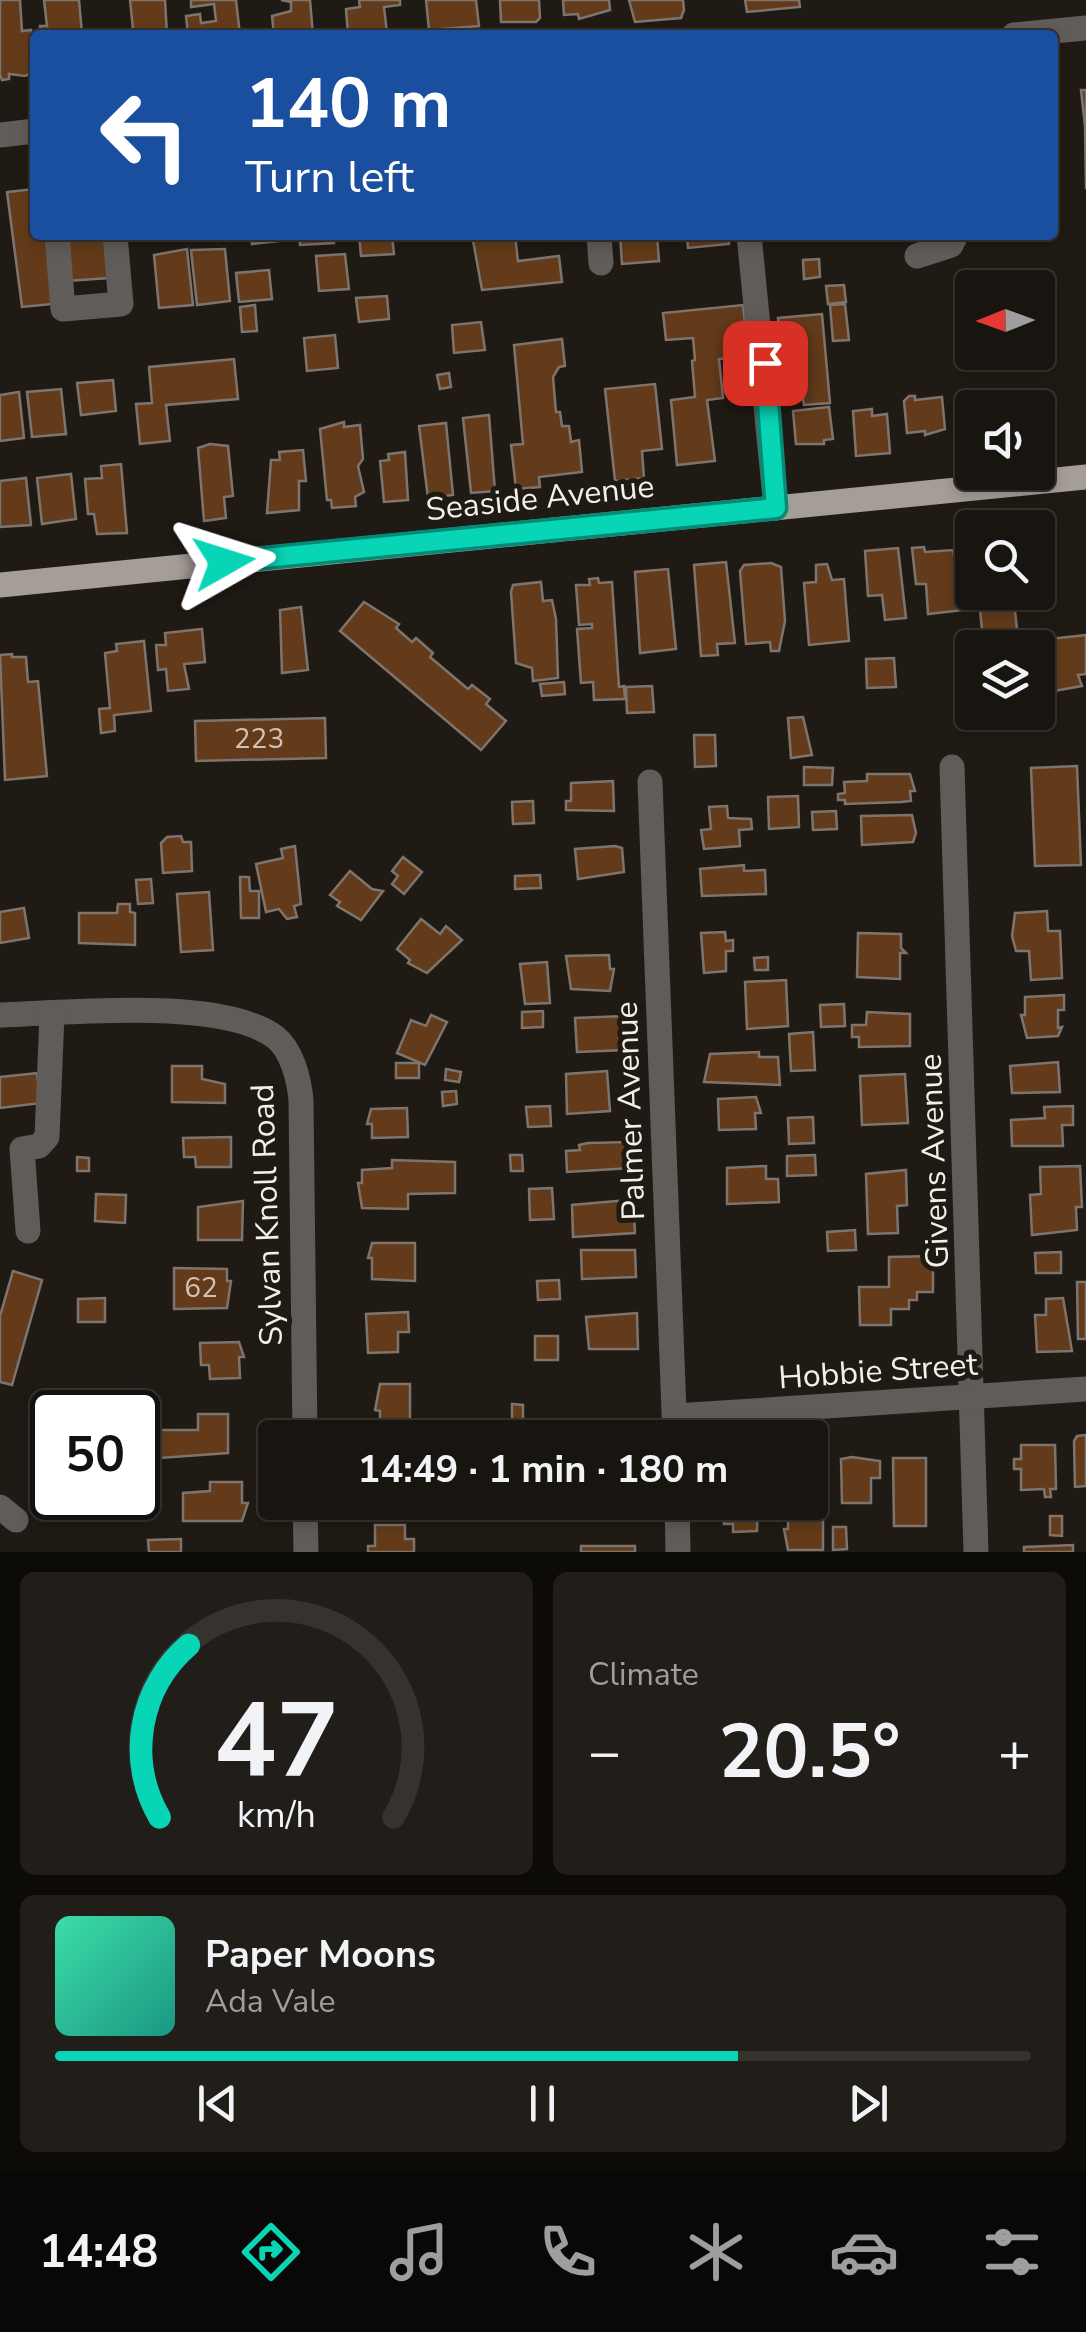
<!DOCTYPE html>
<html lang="en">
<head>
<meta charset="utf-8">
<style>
  body { margin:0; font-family:"Nunito Sans",sans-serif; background:#211d18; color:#f1f3f6; height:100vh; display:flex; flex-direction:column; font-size:38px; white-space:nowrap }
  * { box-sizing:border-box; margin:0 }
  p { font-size:32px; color:#9f9e9e }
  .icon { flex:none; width:55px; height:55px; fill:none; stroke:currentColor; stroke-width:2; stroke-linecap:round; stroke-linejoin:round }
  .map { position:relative; height:1552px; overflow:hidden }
  .details { display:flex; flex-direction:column; gap:20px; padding:20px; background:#0d0b08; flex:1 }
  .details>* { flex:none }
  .guide { position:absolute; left:30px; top:30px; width:1028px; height:210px; border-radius:10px; box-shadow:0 5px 15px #0003,0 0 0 2px #36332f; background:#1a4fa0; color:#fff; overflow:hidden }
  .needle { width:65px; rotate:269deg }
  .fabs { position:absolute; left:955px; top:270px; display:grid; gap:20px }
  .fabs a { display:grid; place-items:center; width:100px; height:100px; border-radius:10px; background:#18140f; box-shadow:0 5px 15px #0003,0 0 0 2px #36332f; font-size:50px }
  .speed { position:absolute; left:30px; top:1390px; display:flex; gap:20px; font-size:50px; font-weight:700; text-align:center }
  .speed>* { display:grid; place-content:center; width:130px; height:130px; border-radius:50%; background:#18140f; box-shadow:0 5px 15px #0003,0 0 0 2px #36332f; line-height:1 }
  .speed .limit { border:5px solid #111; border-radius:15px; background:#fff; color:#111 }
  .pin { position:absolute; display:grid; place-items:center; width:85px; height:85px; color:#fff; margin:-42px; border-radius:20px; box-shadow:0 5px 15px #0006 }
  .me { position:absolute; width:110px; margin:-55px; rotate:84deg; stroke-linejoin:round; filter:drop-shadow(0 0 8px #0008) }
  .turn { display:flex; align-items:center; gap:35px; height:210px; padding:0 50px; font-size:45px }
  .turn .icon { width:130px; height:130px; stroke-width:2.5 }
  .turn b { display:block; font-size:70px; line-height:85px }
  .big { font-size:75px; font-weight:700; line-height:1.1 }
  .details .tile { flex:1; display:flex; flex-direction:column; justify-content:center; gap:15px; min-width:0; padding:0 35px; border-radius:15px; background:#211d18 }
  .details .dial { align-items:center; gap:0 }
  .dial svg { height:260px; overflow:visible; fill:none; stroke:#36332f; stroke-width:7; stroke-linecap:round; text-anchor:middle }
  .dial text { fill:#f1f3f6; stroke:none }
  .song { display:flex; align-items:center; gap:30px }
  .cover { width:120px; height:120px; border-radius:15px; background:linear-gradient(135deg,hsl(160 70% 55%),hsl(170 70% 35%)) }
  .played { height:10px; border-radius:5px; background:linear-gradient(90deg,#08d5b5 70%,#36332f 70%) }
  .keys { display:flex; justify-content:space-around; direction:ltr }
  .heat { display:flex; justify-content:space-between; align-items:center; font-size:55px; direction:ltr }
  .details .tiles { flex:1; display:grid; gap:20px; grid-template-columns:1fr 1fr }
  .tile:last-child { grid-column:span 2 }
  .trip { position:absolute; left:258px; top:1420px; width:570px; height:100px; border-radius:10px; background:#18140f; box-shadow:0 5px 15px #0003,0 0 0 2px #36332f; font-weight:700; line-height:100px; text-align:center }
  .tabs { display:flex; height:160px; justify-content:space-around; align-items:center; background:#0a0806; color:#9f9e9e }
  .tabs .icon { width:70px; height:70px }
  .tabs .on { color:#08d5b5 }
  .tabs b { font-size:45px; color:#f1f3f6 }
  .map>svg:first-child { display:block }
  .building { fill:#633b1a; stroke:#7e746e; stroke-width:2.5 }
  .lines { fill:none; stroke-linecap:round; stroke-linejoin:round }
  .minor { stroke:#5f5c59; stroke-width:25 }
  .major { stroke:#a59e97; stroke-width:25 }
  .route-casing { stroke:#058a76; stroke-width:25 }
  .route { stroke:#08d5b5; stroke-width:18 }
  .labels { text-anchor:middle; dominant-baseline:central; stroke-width:10; stroke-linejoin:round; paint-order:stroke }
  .number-label { font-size:28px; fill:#d0c2b7 }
  .street-label { font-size:32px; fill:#f4efeb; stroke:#201a14 }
</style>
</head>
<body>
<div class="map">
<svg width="1086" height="1552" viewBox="0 0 1086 1552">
  <rect width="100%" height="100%" fill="#201a14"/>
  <g class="building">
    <polygon points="0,0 20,0 22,31 31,30 34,72 25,76 9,74 9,79 2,80 0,75"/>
    <polygon points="44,0 79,0 82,34 94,35 41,35 40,26 47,26"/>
    <polygon points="130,0 165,0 167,35 127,35 127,30 133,29"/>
    <polygon points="191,0 236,0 240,35 188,35 186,16 200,14 201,23 216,21 214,4 191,7"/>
    <polygon points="281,0 310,0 313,35 274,35 272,16 291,11 291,2"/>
    <polygon points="359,0 400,0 400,5 384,7 387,33 348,35 346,9 360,7"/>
    <polygon points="426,0 476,0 479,26 429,30"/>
    <polygon points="500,0 539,0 540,18 536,22 501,22"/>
    <polygon points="563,0 609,0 610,10 579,19 578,14 564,15"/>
    <polygon points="629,0 683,0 684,10 681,18 635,22"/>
    <polygon points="745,0 799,0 800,7 747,12"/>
    <polygon points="1081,90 1086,90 1086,189 1085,126"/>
    <polygon points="35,189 35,235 46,235 53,304 22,307 7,192"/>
    <polygon points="63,235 105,235 109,278 67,281"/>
    <polygon points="251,235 280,235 280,241 252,244"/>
    <polygon points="299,235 333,235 334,243 300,245"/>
    <polygon points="359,235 392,235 394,254 361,256"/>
    <polygon points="472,235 515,235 518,261 559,256 562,282 482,290"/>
    <polygon points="620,235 657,235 659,261 622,264"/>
    <polygon points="687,235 728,235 729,244 688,248"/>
    <polygon points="187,249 193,305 159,308 154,255"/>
    <polygon points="225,249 230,301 197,305 191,250"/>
    <polygon points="345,254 349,289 319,291 316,256"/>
    <polygon points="819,259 820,277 804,279 803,260"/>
    <polygon points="269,270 272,299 239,302 236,273"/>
    <polygon points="844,285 846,302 828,304 826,286"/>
    <polygon points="387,296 389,319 359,322 356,298"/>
    <polygon points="845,304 849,340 833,341 830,305"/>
    <polygon points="255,305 257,331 242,332 240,307"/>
    <polygon points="743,305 746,333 734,333 737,357 719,359 723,398 707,400 715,461 677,465 671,400 695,397 692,361 695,360 693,338 666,340 663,313"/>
    <polygon points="822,314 830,403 804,405 802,392 785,394 778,318"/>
    <polygon points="481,322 485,350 454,353 452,325"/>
    <polygon points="335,335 338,368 307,371 304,338"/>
    <polygon points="562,339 565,366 559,367 553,377 556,412 560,412 562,426 569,426 571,442 579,440 582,472 539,477 540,487 516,489 511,445 523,444 514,345"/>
    <polygon points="234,359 238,399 166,405 170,441 140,444 136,404 152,403 149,367"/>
    <polygon points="449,373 451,387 440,389 437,375"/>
    <polygon points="113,380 116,411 81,415 77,383"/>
    <polygon points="655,384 662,449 642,451 644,478 615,481 605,389"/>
    <polygon points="61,389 66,434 32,437 27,392"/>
    <polygon points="19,392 24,438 0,441 0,395"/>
    <polygon points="986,395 988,408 972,408 972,444 967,445 958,397"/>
    <polygon points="909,396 915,396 915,400 942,397 945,429 925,435 925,431 907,433 904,401"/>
    <polygon points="829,407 833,439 824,440 824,444 796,444 793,411"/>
    <polygon points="872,409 872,416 887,414 890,453 856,456 853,411"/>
    <polygon points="489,415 495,491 471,493 463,418"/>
    <polygon points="344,422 344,427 360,425 363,459 358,466 364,492 355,497 356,506 332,508 331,500 327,500 320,429"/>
    <polygon points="446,423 453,495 428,498 419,426"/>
    <polygon points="210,444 228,446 233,496 224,497 226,518 204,521 198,448"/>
    <polygon points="303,450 306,481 299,481 299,510 267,513 271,460 280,460 279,452"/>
    <polygon points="405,452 408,500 384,502 380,461 389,460 388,454"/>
    <polygon points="121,464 127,533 97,534 94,514 88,514 85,479 102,478 101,466"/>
    <polygon points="71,474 76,519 42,524 37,478"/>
    <polygon points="26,478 31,525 0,527 0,481"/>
    <polygon points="924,547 925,552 953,550 964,610 928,614 926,584 916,584 912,548"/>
    <polygon points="898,548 906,618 885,620 882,595 868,596 865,551"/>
    <polygon points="726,562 735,643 717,644 718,655 701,656 694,565"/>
    <polygon points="771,563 781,567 785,621 779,651 771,651 770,642 746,644 740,571 744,565"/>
    <polygon points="827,564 832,580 844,579 849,641 809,645 804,583 816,582 816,565"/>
    <polygon points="668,569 676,649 640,653 635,572"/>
    <polygon points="598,578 599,583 612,582 619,687 624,686 625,699 594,700 593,682 581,683 577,629 592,628 592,624 579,625 576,585 590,585 589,579"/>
    <polygon points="541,582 543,601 552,600 556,619 558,678 533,681 532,668 516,663 511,592 513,585"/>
    <polygon points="978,592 1013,592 1019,648 984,648"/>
    <polygon points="364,602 399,624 396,628 412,642 416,638 433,653 430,657 468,689 472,685 490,699 486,704 506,721 481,750 340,631"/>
    <polygon points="301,607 308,670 282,673 280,610"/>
    <polygon points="202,629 205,662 184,664 189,689 168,691 166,669 158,670 156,645 166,645 165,633"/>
    <polygon points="1086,635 1086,674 1078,675 1082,686 1054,691 1049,639"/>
    <polygon points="144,641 151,711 114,715 115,731 101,733 99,709 110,708 105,653 117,651 116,644"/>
    <polygon points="12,654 12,657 26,657 28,682 38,681 47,776 5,780 0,655"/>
    <polygon points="894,658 896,687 867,688 866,659"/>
    <polygon points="564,682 565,694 542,696 540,684"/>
    <polygon points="652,686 654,712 627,713 626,687"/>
    <polygon points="803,717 812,755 791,758 788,718"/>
    <polygon points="325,718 326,758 196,761 195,721"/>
    <polygon points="694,735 715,735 716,766 695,767"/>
    <polygon points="1077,766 1081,865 1035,866 1031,768"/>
    <polygon points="804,767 833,768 832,785 804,785"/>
    <polygon points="867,774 910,774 915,791 910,791 911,801 901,802 845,804 845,800 838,800 838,794 845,793 844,782 867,781"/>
    <polygon points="613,781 614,811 566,810 566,801 571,801 571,783"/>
    <polygon points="798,796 799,827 769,829 768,797"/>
    <polygon points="533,801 534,823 513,824 512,802"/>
    <polygon points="727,806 728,818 751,819 752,829 739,830 740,846 704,849 701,830 711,829 709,807"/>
    <polygon points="836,811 837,829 813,830 812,812"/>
    <polygon points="912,815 916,833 913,842 862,845 861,816"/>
    <polygon points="181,836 183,842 191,842 192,871 163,873 161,843 167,837"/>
    <polygon points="295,846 301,904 294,906 297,917 287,919 279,909 266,912 256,864 283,858 281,849"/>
    <polygon points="615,846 622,848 624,872 578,879 575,849"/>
    <polygon points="403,857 422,872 404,894 392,884 398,876 392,871"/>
    <polygon points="744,865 744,871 765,870 766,894 702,896 700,869"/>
    <polygon points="350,871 372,889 383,891 361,920 337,906 340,902 330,895"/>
    <polygon points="540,875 541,888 515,889 515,876"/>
    <polygon points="240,877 249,877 250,891 259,891 259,918 241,918"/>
    <polygon points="151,879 153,903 138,904 136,880"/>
    <polygon points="209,892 213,950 181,952 177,894"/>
    <polygon points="118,904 130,904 130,912 135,913 135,945 79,943 79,913 117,913"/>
    <polygon points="24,908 29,938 0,943 0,912"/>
    <polygon points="1047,911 1048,931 1060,931 1062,978 1031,980 1029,951 1016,951 1012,936 1015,913"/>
    <polygon points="421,919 440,934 446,926 462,940 427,973 408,963 410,960 397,949"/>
    <polygon points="725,932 726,941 733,940 733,951 726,951 726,971 704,973 701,933"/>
    <polygon points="858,933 901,934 901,948 906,953 900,953 900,979 857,977"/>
    <polygon points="609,955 610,969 614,969 610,991 571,989 566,956"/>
    <polygon points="768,957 768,970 755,970 754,958"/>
    <polygon points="547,962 550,1003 525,1004 520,964"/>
    <polygon points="786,980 788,1026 747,1029 745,982"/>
    <polygon points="1064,995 1064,1010 1058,1010 1058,1028 1062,1027 1058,1036 1027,1038 1021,1015 1025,1015 1025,997"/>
    <polygon points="844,1004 845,1026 821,1027 820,1005"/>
    <polygon points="543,1011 543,1027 522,1028 522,1012"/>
    <polygon points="867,1012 910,1014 910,1046 859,1047 859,1037 852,1037 852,1025 866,1025"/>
    <polygon points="431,1015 447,1022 425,1065 397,1053 411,1020 426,1026"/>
    <polygon points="624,1016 626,1050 577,1052 575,1018"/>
    <polygon points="813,1032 815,1070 791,1071 789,1034"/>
    <polygon points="759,1052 759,1057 778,1057 780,1085 704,1082 710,1054"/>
    <polygon points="1058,1062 1060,1092 1012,1093 1010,1066"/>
    <rect x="396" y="1063" width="23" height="15"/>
    <polygon points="172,1066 202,1066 202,1079 225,1084 225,1103 172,1102"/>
    <polygon points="446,1069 461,1072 459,1082 445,1080"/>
    <polygon points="607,1071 610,1111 567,1114 566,1074"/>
    <polygon points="37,1073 41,1103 0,1108 0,1077"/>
    <polygon points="905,1074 908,1123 862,1125 860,1076"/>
    <polygon points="456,1091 457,1104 443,1106 442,1092"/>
    <polygon points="756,1097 761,1113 755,1113 756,1129 719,1130 718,1099"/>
    <polygon points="550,1106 551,1126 528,1127 526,1107"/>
    <polygon points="1073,1106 1073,1125 1062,1125 1063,1146 1012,1146 1011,1120 1045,1118 1044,1107"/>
    <polygon points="407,1108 408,1137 372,1138 372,1124 367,1124 371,1109"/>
    <polygon points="813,1117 814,1143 789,1144 788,1118"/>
    <polygon points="231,1137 231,1167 196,1167 195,1157 184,1157 183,1138"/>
    <polygon points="630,1142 631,1168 567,1172 566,1151 580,1150 579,1145 588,1143"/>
    <polygon points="510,1155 522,1155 523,1171 511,1171"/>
    <polygon points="815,1155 816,1175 787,1176 787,1156"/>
    <polygon points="77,1157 89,1158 89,1171 77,1171"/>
    <polygon points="392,1160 455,1162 455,1193 408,1194 408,1209 362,1208 358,1183 362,1183 362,1170 392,1168"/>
    <polygon points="766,1166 766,1179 778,1179 779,1202 727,1204 727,1168"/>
    <polygon points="1080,1166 1082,1207 1076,1207 1077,1230 1032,1235 1030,1195 1041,1194 1040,1167"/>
    <polygon points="906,1170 907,1205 897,1206 898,1233 868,1234 866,1174"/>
    <polygon points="552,1188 554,1219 530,1220 529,1189"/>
    <polygon points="96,1194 126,1195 125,1223 95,1221"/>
    <polygon points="627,1200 627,1215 634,1214 635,1233 573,1237 572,1205"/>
    <polygon points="243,1201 242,1240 198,1240 198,1207"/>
    <polygon points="855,1230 856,1250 828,1251 827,1232"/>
    <polygon points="372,1243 415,1243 415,1281 372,1279 372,1258 368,1258"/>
    <polygon points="581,1250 635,1250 636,1277 582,1279"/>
    <polygon points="1061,1252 1061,1273 1036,1273 1035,1253"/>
    <polygon points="933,1256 933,1292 917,1292 917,1300 909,1300 909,1309 891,1309 891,1325 860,1325 859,1287 889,1287 889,1257"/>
    <polygon points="174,1268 227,1269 227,1281 231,1281 227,1308 174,1309"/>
    <polygon points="13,1271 42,1280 12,1385 0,1382 0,1316"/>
    <polygon points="559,1280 560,1299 538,1300 537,1281"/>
    <polygon points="1077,1282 1086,1282 1086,1339 1078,1339"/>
    <polygon points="105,1298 105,1322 78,1322 78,1299"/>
    <polygon points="1063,1298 1072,1351 1037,1352 1035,1315 1046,1315 1046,1299"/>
    <polygon points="408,1312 409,1332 398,1332 398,1352 368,1353 366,1314"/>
    <polygon points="637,1313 638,1349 589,1349 586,1317"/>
    <rect x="535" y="1336" width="23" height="24"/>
    <polygon points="239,1342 244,1357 239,1357 240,1378 210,1379 209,1365 201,1365 200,1343"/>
    <polygon points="380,1384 410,1384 410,1422 380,1422 380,1411 375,1410"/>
    <polygon points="512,1404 523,1405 523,1421 512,1419"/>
    <polygon points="198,1414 228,1414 228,1453 146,1459 145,1430 198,1430"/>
    <polygon points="574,1425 626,1425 626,1438 571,1438"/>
    <polygon points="1086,1435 1086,1486 1075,1487 1074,1441 1077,1436"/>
    <polygon points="1021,1445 1055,1445 1056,1489 1050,1489 1051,1497 1045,1497 1044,1489 1021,1490 1021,1469 1014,1469 1014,1459 1021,1459"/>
    <polygon points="852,1457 880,1461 880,1478 871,1478 871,1503 842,1503 841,1459"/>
    <polygon points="893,1458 926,1458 926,1526 894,1526"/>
    <polygon points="810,1467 823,1467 823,1550 788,1550 784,1529 788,1529 788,1520 795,1520 795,1502 810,1502"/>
    <polygon points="210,1482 242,1482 242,1503 248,1503 242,1521 183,1521 183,1493 210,1491"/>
    <polygon points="722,1502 758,1502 757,1531 733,1532 733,1524 724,1524"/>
    <polygon points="1050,1516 1062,1516 1062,1536 1050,1535"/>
    <polygon points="375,1525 405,1525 405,1539 414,1539 414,1552 368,1552 368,1546 375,1546"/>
    <polygon points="833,1527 846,1527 847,1549 833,1550"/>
    <polygon points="181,1539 181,1552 149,1552 148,1540"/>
    <polygon points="1073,1545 1073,1552 1024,1552 1024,1547"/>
    <rect x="581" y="1546" width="54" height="6"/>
  </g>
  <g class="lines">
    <g class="minor">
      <polyline points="1014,35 1086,28"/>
      <polyline points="0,135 35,131"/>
      <polyline points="57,235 63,309 121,304 115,235"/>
      <polyline points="599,235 601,263"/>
      <polyline points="749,235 776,508"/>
      <polyline points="917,256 951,245 956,235"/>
      <polyline points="952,767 976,1552"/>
      <polyline points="650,782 675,1438"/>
      <path d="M 0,1015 C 68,1013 222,997 275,1037 C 292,1050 299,1079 301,1100 L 305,1438"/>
      <polyline points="28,1231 22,1149 39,1146 47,1137 52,1014"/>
      <polyline points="675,1416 1086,1389"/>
      <polyline points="305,1502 306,1552"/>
      <polyline points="677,1502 678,1552"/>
      <polyline points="0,1507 16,1520"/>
    </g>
    <polyline class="major" points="0,585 1086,477"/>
  </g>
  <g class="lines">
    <defs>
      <polyline id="route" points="224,562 776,508 765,363"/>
    </defs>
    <use href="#route" class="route-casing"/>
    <use href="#route" class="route"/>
  </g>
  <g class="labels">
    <g class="number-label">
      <text x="259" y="739">223</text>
      <text x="201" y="1288">62</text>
    </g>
    <g class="street-label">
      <text transform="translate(540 498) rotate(-6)">Seaside Avenue</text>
      <text transform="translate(630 1111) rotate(-92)">Palmer Avenue</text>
      <text transform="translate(934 1161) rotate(-92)">Givens Avenue</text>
      <text transform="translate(267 1215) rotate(-92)">Sylvan Knoll Road</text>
      <text transform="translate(878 1371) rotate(-4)">Hobbie Street</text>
    </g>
  </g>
</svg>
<div class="fabs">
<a><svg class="needle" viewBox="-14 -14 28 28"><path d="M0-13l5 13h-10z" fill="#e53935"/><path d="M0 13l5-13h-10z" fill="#9f9e9e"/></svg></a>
<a><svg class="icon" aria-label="sound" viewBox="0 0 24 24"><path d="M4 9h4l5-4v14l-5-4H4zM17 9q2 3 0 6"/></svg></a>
<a><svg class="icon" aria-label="search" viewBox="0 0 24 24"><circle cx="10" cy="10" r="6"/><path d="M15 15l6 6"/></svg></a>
<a><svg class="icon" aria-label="layers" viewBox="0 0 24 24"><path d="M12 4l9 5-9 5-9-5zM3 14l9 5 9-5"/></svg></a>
</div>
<div class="speed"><div class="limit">50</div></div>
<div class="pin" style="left:765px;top:363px;background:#d93025"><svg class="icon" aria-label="arrive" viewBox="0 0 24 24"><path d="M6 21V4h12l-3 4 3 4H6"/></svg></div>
<svg class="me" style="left:224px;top:562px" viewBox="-20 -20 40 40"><path d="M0-17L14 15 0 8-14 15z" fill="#08d5b5" stroke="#fff" stroke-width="4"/></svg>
<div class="trip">14:49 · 1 min · 180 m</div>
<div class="guide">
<div class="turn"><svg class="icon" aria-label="left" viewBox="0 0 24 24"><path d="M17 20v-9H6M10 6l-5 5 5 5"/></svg><div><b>140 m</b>Turn left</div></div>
</div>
</div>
<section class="details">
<div class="tiles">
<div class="tile dial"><svg viewBox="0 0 100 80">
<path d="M14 69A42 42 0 1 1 86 69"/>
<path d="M14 69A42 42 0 0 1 23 16" stroke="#08d5b5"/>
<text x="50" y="56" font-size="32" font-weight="700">47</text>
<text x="50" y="72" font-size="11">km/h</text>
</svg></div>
<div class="tile"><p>Climate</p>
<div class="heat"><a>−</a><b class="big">20.5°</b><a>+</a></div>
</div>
<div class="tile">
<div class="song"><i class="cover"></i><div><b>Paper Moons</b><p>Ada Vale</p></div></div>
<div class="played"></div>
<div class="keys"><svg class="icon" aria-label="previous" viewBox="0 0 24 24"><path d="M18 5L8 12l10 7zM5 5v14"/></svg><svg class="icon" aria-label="pause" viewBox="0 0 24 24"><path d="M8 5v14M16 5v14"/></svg><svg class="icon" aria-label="next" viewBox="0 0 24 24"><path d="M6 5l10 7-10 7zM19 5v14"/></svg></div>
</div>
</div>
</section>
<nav class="tabs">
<b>14:48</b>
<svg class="icon on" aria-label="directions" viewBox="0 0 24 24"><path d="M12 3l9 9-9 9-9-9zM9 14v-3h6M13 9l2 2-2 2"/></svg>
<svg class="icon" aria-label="music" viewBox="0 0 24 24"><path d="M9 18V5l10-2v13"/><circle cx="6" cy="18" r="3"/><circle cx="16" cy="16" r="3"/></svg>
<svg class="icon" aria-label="phone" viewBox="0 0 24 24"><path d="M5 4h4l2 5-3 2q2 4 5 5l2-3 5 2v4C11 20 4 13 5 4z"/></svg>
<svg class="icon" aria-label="climate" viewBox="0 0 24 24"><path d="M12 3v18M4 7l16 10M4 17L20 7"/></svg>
<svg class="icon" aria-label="car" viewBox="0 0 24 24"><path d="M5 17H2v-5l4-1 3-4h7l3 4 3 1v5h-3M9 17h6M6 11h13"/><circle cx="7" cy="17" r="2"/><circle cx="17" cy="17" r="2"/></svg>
<svg class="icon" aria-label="filters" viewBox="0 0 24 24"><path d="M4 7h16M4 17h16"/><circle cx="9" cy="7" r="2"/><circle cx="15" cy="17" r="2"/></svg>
</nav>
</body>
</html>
